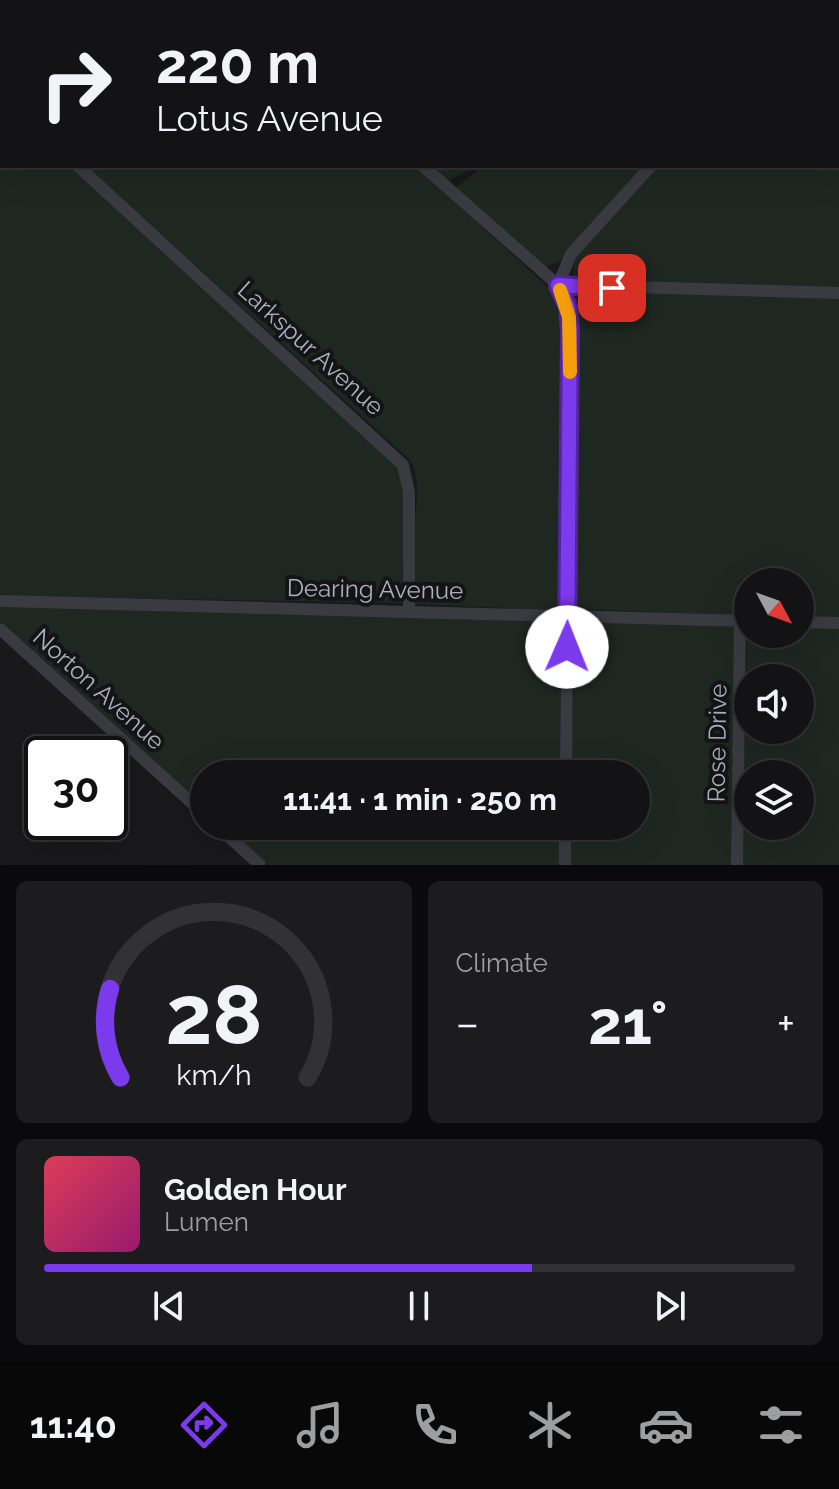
<!DOCTYPE html>
<html lang="en">
<head>
<meta charset="utf-8">
<style>
  body { margin:0; font-family:Raleway,sans-serif; background:#1c1c1e; color:#f1f3f6; height:100vh; display:flex; flex-direction:column; font-size:30px; white-space:nowrap }
  * { box-sizing:border-box; margin:0 }
  p { font-size:26px; color:#9d9ea0 }
  .icon { flex:none; width:44px; height:44px; fill:none; stroke:currentColor; stroke-width:2; stroke-linecap:round; stroke-linejoin:round }
  .map { position:relative; height:865px; overflow:hidden }
  .side { display:flex; flex-direction:column; gap:16px; padding:16px; background:#0a0a0c; flex:1 }
  .side>* { flex:none }
  .hud { position:absolute; left:0px; top:0px; width:840px; height:168px; box-shadow:0 8px 32px #0002,0 0 0 2px #323234; background:#131315; color:#f1f3f6; overflow:hidden }
  .needle { width:52px; rotate:131deg }
  .buttons { position:absolute; left:734px; top:568px; display:grid; gap:16px }
  .buttons a { display:grid; place-items:center; width:80px; height:80px; border-radius:50%; background:#131315; box-shadow:0 8px 32px #0002,0 0 0 2px #323234; font-size:40px }
  .speed { position:absolute; left:24px; top:736px; display:flex; gap:16px; font-size:40px; font-weight:700; text-align:center }
  .speed>* { display:grid; place-content:center; width:104px; height:104px; border-radius:50%; background:#131315; box-shadow:0 8px 32px #0002,0 0 0 2px #323234; line-height:1 }
  .speed .limit { border:4px solid #111; border-radius:12px; background:#fff; color:#111 }
  .pin { position:absolute; display:grid; place-items:center; width:68px; height:68px; color:#fff; margin:-34px; border-radius:16px; box-shadow:0 4px 12px #0006 }
  .me { position:absolute; width:88px; margin:-44px; rotate:1deg; stroke-linejoin:round; filter:drop-shadow(0 0 6px #0008) }
  .turn { display:flex; align-items:center; gap:28px; height:168px; padding:0 24px; font-size:36px }
  .turn .icon { width:104px; height:104px; stroke-width:2.5 }
  .turn b { display:block; font-size:56px; line-height:68px }
  .big { font-size:60px; font-weight:700; line-height:1.1 }
  .side .card { flex:1; display:flex; flex-direction:column; justify-content:center; gap:12px; min-width:0; padding:0 28px; border-radius:12px; background:#1c1c1e }
  .side .dial { align-items:center; gap:0 }
  .dial svg { height:208px; overflow:visible; fill:none; stroke:#323234; stroke-width:7; stroke-linecap:round; text-anchor:middle }
  .dial text { fill:#f1f3f6; stroke:none }
  .song { display:flex; align-items:center; gap:24px }
  .cover { width:96px; height:96px; border-radius:12px; background:linear-gradient(135deg,hsl(350 70% 55%),hsl(320 70% 35%)) }
  .played { height:8px; border-radius:4px; background:linear-gradient(90deg,#7c3aed 65%,#323234 65%) }
  .keys { display:flex; justify-content:space-around; direction:ltr }
  .heat { display:flex; justify-content:space-between; align-items:center; font-size:44px; direction:ltr }
  .side .tiles { flex:1; display:grid; gap:16px; grid-template-columns:1fr 1fr }
  .card:last-child { grid-column:span 2 }
  .trip { position:absolute; left:190px; top:760px; width:460px; height:80px; border-radius:40px; background:#131315; box-shadow:0 8px 32px #0002,0 0 0 2px #323234; font-weight:700; line-height:80px; text-align:center }
  .tab-bar { display:flex; height:128px; justify-content:space-around; align-items:center; background:#080808; color:#9d9ea0 }
  .tab-bar .icon { width:56px; height:56px }
  .tab-bar .current { color:#7c3aed }
  .tab-bar b { font-size:36px; color:#f1f3f6 }
  .map>svg:first-child { display:block }
  .green { fill:#1f2721; fill-rule:evenodd }
  .lines { fill:none; stroke-linecap:round; stroke-linejoin:round }
  .street { stroke:#3a3b41; stroke-width:12 }
  .route-casing { stroke:#51269a; stroke-width:20 }
  .route { stroke:#7c3aed; stroke-width:14 }
  .slow { stroke:#f59e0b; stroke-width:14 }
  .labels { text-anchor:middle; dominant-baseline:central; stroke-width:8; stroke-linejoin:round; paint-order:stroke }
  .street-label { font-size:24px; fill:#acb0bb; stroke:#141417 }
</style>
</head>
<body>
<div class="map">
<svg width="839" height="865" viewBox="0 0 839 865">
  <rect width="100%" height="100%" fill="#19191c"/>
  <g class="green">
    <polygon points="0,0 233,0 235,2 2,2 2,89"/>
    <polygon points="260,0 494,0 496,2 262,2"/>
    <polygon points="547,0 795,0 545,2"/>
    <polygon points="806,0 839,0 839,288 573,282 574,258 657,166 838,166 838,2"/>
    <polygon points="0,101 2,166 72,166 395,461 405,488 402,603 0,596"/>
    <path d="M 86,166 L 416,166 L 551,290 L 563,314 L 565,331 L 561,606 L 549,610 L 415,604 C 399,569 430,490 410,460 Z"/>
    <polygon points="432,166 476,166 448,181"/>
    <polygon points="484,166 645,166 560,261 545,267 455,188"/>
    <polygon points="595,291 839,297 839,618 800,617 800,582 748,582 748,616 577,609 574,603 575,298 581,292"/>
    <polygon points="0,604 560,622 561,774 204,774 204,807 0,622"/>
    <polygon points="576,622 729,625 734,628 734,865 569,865 570,826 636,826 636,774 570,774"/>
    <path d="M 800,626 L 839,627 L 839,865 L 742,865 L 747,632 L 800,634 ZM 748,678 L 800,678 L 800,730 L 748,730 ZM 748,774 L 800,774 L 800,826 L 748,826 Z"/>
    <polygon points="225,826 560,826 559,865 268,865"/>
  </g>
  <g class="lines">
    <g class="street">
      <polyline points="243,0 246,2"/>
      <polyline points="500,0 502,2"/>
      <polyline points="538,2 540,0"/>
      <polyline points="799,2 801,0"/>
      <polyline points="0,96 2,97"/>
      <polyline points="78,166 403,465 409,492 409,612"/>
      <polyline points="423,166 558,285 839,293"/>
      <polyline points="0,601 748,621"/>
      <polyline points="800,622 839,623"/>
      <polyline points="0,629 204,814"/>
      <polyline points="566,774 570,331 568,307 558,285 571,254 651,166"/>
      <polyline points="217,826 260,865"/>
      <polyline points="565,865 565,826"/>
      <polyline points="737,865 740,621"/>
    </g>
  </g>
  <g class="lines">
    <defs>
      <polyline id="route" points="567,647 570,331 568,307 558,285 612,288"/>
    </defs>
    <use href="#route" class="route-casing"/>
    <use href="#route" class="route"/>
    <polyline class="slow" points="560,290 569,317 570,372"/>
  </g>
  <g class="labels">
    <g class="street-label">
      <text transform="translate(311 348) rotate(42)">Larkspur Avenue</text>
      <text transform="translate(375 589) rotate(1)">Dearing Avenue</text>
      <text transform="translate(99 689) rotate(42)">Norton Avenue</text>
      <text transform="translate(717 743) rotate(-89)">Rose Drive</text>
    </g>
  </g>
</svg>
<div class="buttons">
<a><svg class="needle" viewBox="-14 -14 28 28"><path d="M0-13l5 13h-10z" fill="#e53935"/><path d="M0 13l5-13h-10z" fill="#9d9ea0"/></svg></a>
<a><svg class="icon" aria-label="sound" viewBox="0 0 24 24"><path d="M4 9h4l5-4v14l-5-4H4zM17 9q2 3 0 6"/></svg></a>
<a><svg class="icon" aria-label="layers" viewBox="0 0 24 24"><path d="M12 4l9 5-9 5-9-5zM3 14l9 5 9-5"/></svg></a>
</div>
<div class="speed"><div class="limit">30</div></div>
<div class="pin" style="left:612px;top:288px;background:#d93025"><svg class="icon" aria-label="arrive" viewBox="0 0 24 24"><path d="M6 21V4h12l-3 4 3 4H6"/></svg></div>
<svg class="me" style="left:567px;top:647px" viewBox="-20 -20 40 40"><circle r="19" fill="#fff"/><path d="M0-13L10 11 0 6-10 11z" fill="#7c3aed"/></svg>
<div class="trip">11:41 · 1 min · 250 m</div>
<div class="hud">
<div class="turn"><svg class="icon" aria-label="right" viewBox="0 0 24 24"><path d="M7 20v-9h11M14 6l5 5-5 5"/></svg><div><b>220 m</b>Lotus Avenue</div></div>
</div>
</div>
<section class="side">
<div class="tiles">
<div class="card dial"><svg viewBox="0 0 100 80">
<path d="M14 69A42 42 0 1 1 86 69"/>
<path d="M14 69A42 42 0 0 1 10 35" stroke="#7c3aed"/>
<text x="50" y="56" font-size="32" font-weight="700">28</text>
<text x="50" y="72" font-size="11">km/h</text>
</svg></div>
<div class="card"><p>Climate</p>
<div class="heat"><a>−</a><b class="big">21°</b><a>+</a></div>
</div>
<div class="card">
<div class="song"><i class="cover"></i><div><b>Golden Hour</b><p>Lumen</p></div></div>
<div class="played"></div>
<div class="keys"><svg class="icon" aria-label="previous" viewBox="0 0 24 24"><path d="M18 5L8 12l10 7zM5 5v14"/></svg><svg class="icon" aria-label="pause" viewBox="0 0 24 24"><path d="M8 5v14M16 5v14"/></svg><svg class="icon" aria-label="next" viewBox="0 0 24 24"><path d="M6 5l10 7-10 7zM19 5v14"/></svg></div>
</div>
</div>
</section>
<nav class="tab-bar">
<b>11:40</b>
<svg class="icon current" aria-label="directions" viewBox="0 0 24 24"><path d="M12 3l9 9-9 9-9-9zM9 14v-3h6M13 9l2 2-2 2"/></svg>
<svg class="icon" aria-label="music" viewBox="0 0 24 24"><path d="M9 18V5l10-2v13"/><circle cx="6" cy="18" r="3"/><circle cx="16" cy="16" r="3"/></svg>
<svg class="icon" aria-label="phone" viewBox="0 0 24 24"><path d="M5 4h4l2 5-3 2q2 4 5 5l2-3 5 2v4C11 20 4 13 5 4z"/></svg>
<svg class="icon" aria-label="climate" viewBox="0 0 24 24"><path d="M12 3v18M4 7l16 10M4 17L20 7"/></svg>
<svg class="icon" aria-label="car" viewBox="0 0 24 24"><path d="M5 17H2v-5l4-1 3-4h7l3 4 3 1v5h-3M9 17h6M6 11h13"/><circle cx="7" cy="17" r="2"/><circle cx="17" cy="17" r="2"/></svg>
<svg class="icon" aria-label="filters" viewBox="0 0 24 24"><path d="M4 7h16M4 17h16"/><circle cx="9" cy="7" r="2"/><circle cx="15" cy="17" r="2"/></svg>
</nav>
</body>
</html>
